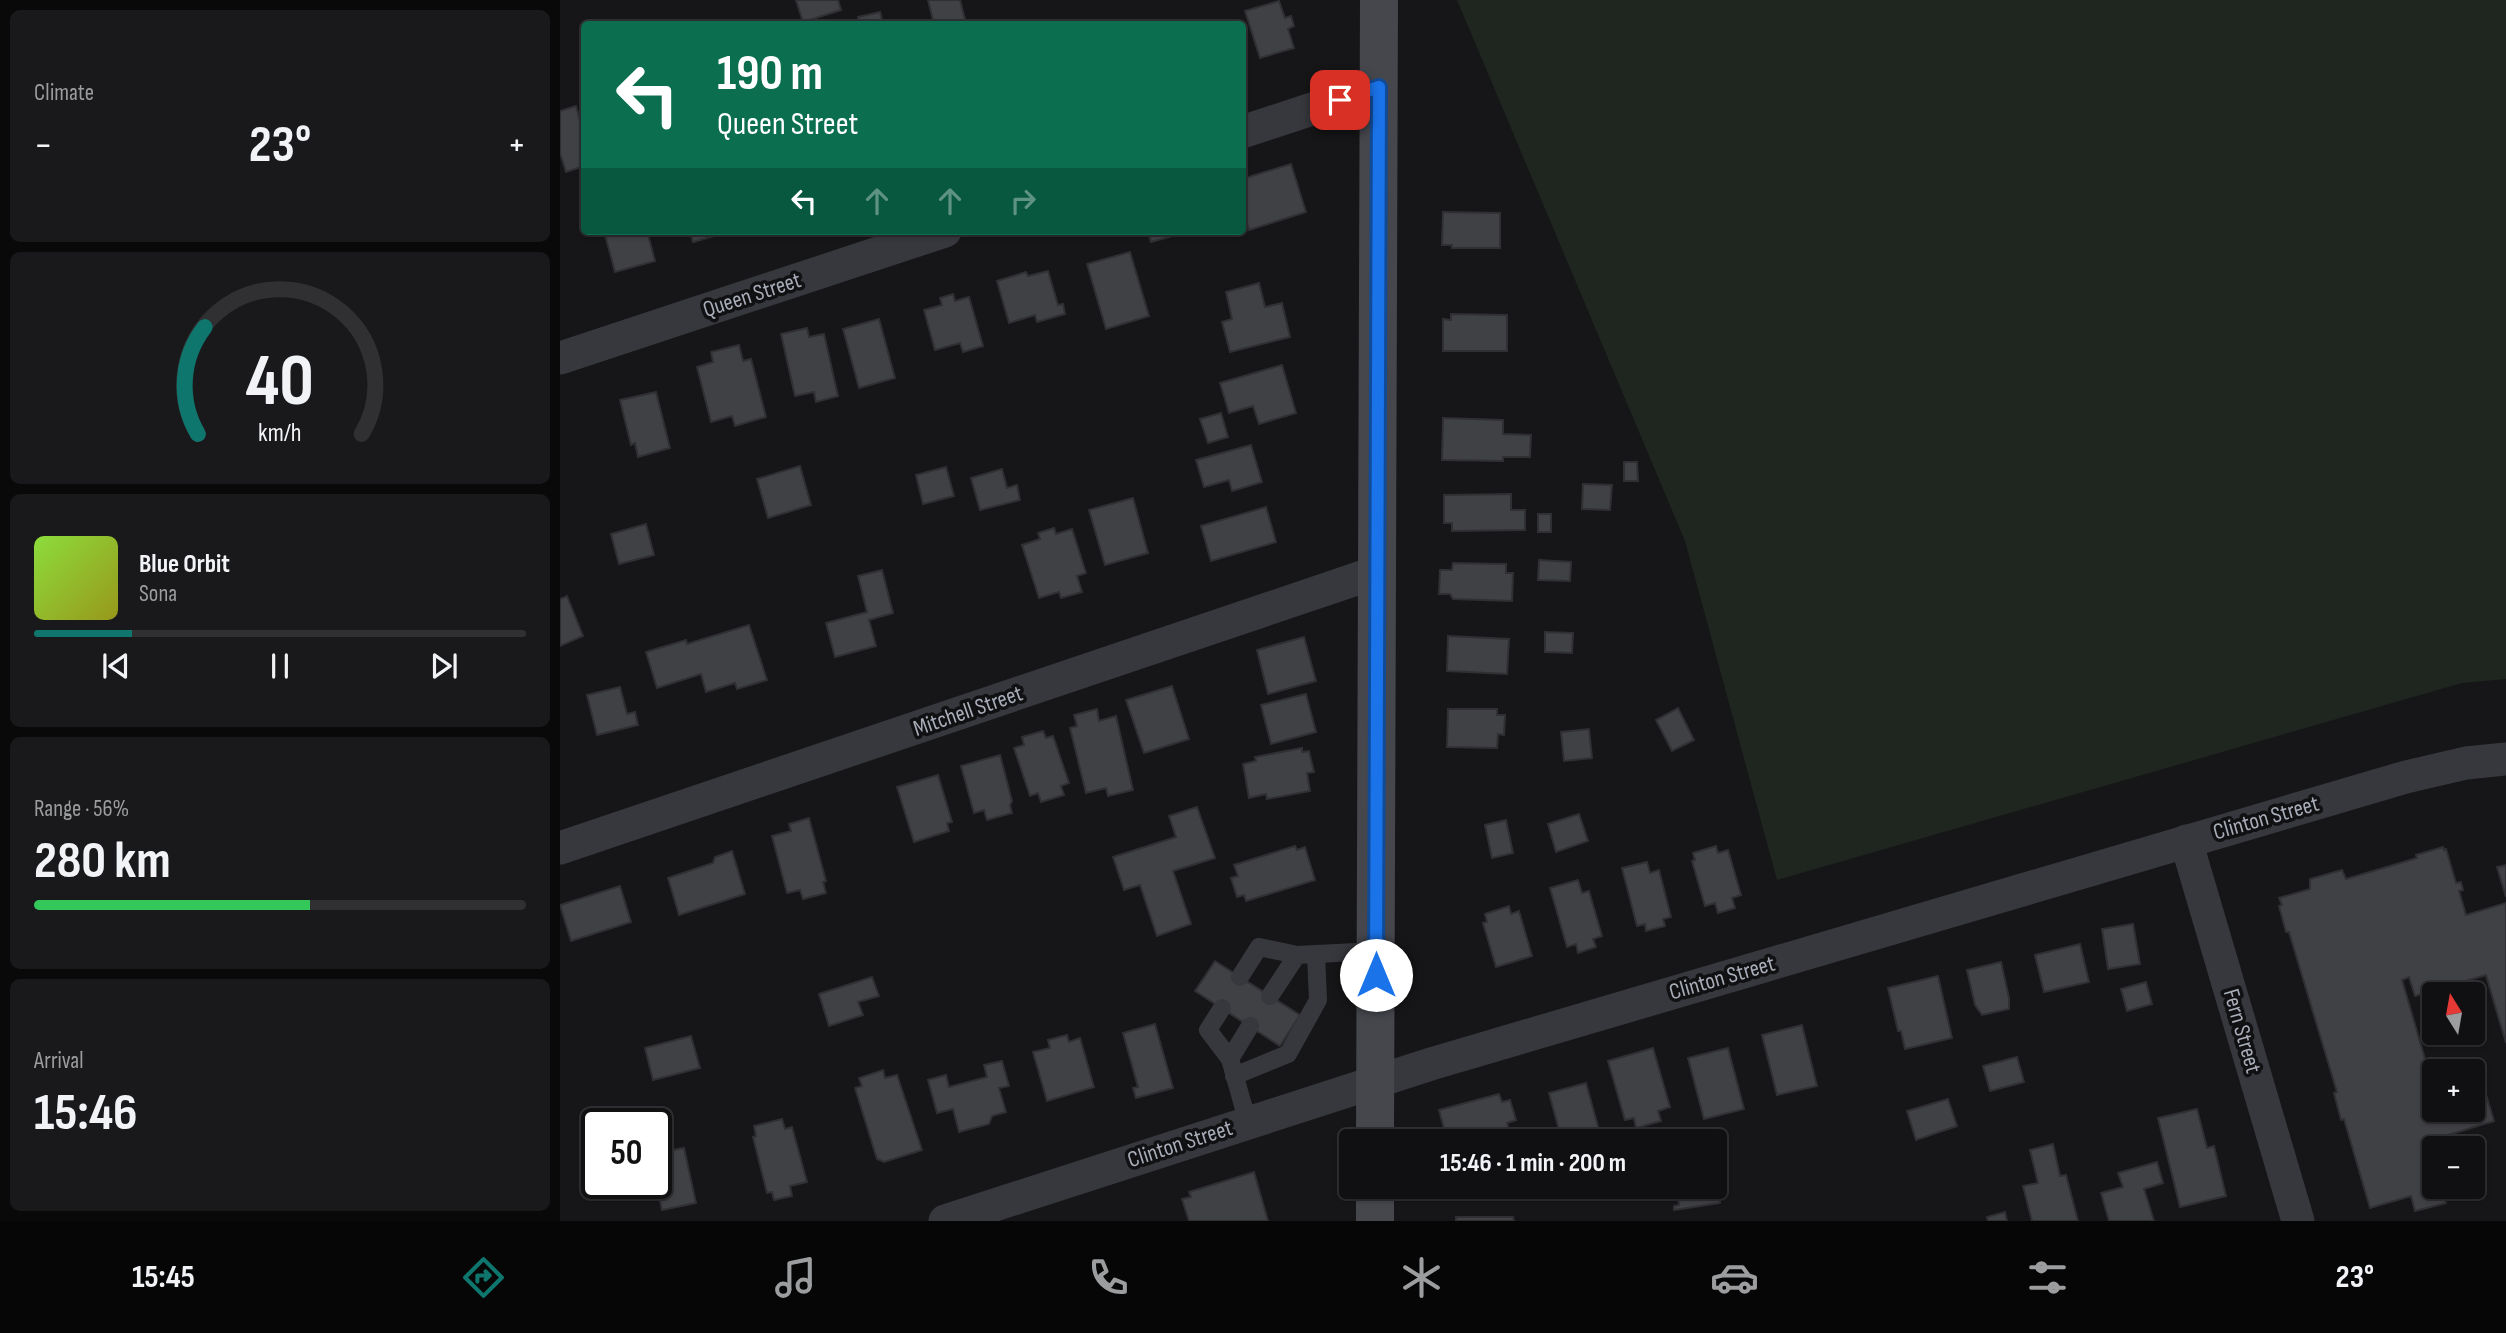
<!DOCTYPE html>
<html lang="en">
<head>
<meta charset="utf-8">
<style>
  body { margin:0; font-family:"Sofia Sans Condensed",sans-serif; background:#19191b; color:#f1f3f6; height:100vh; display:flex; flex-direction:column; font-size:26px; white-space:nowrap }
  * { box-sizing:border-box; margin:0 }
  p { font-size:23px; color:#9c9d9f }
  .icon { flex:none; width:38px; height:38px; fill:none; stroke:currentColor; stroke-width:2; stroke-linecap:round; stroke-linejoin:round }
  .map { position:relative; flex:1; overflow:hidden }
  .panel { display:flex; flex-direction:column; gap:10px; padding:10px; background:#09090a; width:560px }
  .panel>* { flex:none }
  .banner { position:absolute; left:21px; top:21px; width:665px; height:214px; border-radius:7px; box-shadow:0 2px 5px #0004,0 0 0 2px #303032; background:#0b6e4f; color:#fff; overflow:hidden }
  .needle { width:46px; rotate:349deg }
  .fabs { position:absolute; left:1862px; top:982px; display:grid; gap:14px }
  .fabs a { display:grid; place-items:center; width:63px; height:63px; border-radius:7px; background:#101012; box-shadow:0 2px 5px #0004,0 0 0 2px #303032; font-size:35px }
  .speed { position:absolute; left:21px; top:1108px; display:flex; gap:14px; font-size:35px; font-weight:700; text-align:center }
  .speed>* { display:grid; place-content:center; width:91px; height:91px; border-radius:50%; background:#101012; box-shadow:0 2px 5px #0004,0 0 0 2px #303032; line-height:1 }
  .speed .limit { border:4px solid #111; border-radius:10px; background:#fff; color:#111 }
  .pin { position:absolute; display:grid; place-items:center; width:60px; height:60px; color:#fff; margin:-30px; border-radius:14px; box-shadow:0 4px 10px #0006 }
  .me { position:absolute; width:77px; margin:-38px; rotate:0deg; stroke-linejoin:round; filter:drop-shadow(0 0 5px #0008) }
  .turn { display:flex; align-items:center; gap:24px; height:147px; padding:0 21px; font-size:32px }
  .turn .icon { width:91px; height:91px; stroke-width:2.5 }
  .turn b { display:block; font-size:49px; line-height:60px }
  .lanes { display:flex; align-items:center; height:66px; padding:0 21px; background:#0003; justify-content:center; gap:35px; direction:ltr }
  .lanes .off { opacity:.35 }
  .big { font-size:52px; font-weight:700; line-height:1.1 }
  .panel .card { flex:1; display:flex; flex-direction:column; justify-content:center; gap:10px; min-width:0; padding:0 24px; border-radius:10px; background:#19191b }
  .panel .dial { align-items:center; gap:0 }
  .dial svg { height:182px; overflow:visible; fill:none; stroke:#303032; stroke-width:7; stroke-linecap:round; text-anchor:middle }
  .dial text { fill:#f1f3f6; stroke:none }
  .song { display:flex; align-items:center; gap:21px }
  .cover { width:84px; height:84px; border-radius:10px; background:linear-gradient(135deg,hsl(90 70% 55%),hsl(60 70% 35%)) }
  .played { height:7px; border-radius:4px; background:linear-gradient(90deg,#0f766e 20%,#303032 20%) }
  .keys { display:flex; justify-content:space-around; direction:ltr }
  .heat { display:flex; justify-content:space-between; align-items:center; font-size:38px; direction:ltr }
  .charge { height:10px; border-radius:5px; background:linear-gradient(90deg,#34c759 56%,#303032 0) }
  .trip { position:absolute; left:779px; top:1129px; width:388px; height:70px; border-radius:7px; background:#101012; box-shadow:0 2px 5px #0004,0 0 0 2px #303032; font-weight:700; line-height:70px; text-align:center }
  .dock { display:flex; height:112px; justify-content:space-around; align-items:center; background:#060607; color:#9c9d9f }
  .dock .icon { width:49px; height:49px }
  .dock .active { color:#0f766e }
  .dock b { font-size:32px; color:#f1f3f6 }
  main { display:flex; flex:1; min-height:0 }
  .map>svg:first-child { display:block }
  .green { fill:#1e261f }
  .building { fill:#404145; stroke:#303034; stroke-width:2 }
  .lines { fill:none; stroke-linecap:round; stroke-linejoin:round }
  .lane { stroke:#37383d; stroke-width:18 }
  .street { stroke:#37383d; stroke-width:33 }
  .secondary { stroke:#45474d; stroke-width:38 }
  .route-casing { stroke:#114b97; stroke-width:18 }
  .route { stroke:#1a73e8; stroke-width:12 }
  .labels { text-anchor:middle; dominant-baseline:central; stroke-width:7; stroke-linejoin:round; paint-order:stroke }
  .street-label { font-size:23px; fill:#a8adb8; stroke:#111113 }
</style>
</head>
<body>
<main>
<section class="panel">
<div class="card"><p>Climate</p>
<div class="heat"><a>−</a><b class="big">23°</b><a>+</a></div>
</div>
<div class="card dial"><svg viewBox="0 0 100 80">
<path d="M14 69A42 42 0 1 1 86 69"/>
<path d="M14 69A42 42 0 0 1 17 22" stroke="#0f766e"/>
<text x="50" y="56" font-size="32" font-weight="700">40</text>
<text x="50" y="72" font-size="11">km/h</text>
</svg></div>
<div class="card">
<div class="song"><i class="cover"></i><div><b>Blue Orbit</b><p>Sona</p></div></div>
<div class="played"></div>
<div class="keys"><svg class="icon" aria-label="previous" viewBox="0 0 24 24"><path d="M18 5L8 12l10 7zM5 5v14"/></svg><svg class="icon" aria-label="pause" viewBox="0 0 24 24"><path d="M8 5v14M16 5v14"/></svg><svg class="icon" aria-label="next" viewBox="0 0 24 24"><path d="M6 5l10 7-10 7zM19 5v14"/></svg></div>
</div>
<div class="card"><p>Range · 56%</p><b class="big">280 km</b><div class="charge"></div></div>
<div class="card"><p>Arrival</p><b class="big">15:46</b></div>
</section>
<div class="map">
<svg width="1946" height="1221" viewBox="0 0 1946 1221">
  <rect width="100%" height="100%" fill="#161618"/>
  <polygon class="green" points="897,0 1946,0 1946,679 1902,683 1217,880 1125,541"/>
  <g class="building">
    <polygon points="236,0 278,0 281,10 243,22"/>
    <polygon points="368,0 400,0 406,23 374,24"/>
    <polygon points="719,1 725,18 731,16 734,26 728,29 734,48 700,58 685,11"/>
    <polygon points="320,12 323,24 299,24 298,17"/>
    <polygon points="16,106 24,134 24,166 6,172 0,153 0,111"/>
    <polygon points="731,164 746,212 689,230 682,209 682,179"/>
    <polygon points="883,212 940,213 940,248 892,248 892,245 882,245"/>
    <polygon points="44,231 87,231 95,261 55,272"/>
    <polygon points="130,231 172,231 133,242"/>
    <polygon points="588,231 623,231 623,233 591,242"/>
    <polygon points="570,252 589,316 546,329 527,264"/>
    <polygon points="488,271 498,305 503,304 505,314 477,322 475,315 449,323 437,281 466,272 468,276"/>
    <polygon points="699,283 705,307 722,303 730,337 670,352 662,322 672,319 666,292"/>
    <polygon points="393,294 395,301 409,297 423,346 403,352 400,343 375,350 364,310 382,305 380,298"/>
    <polygon points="891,314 947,315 947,351 883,351 883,319 891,320"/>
    <polygon points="319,319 335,378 299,388 283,329"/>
    <polygon points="247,328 249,337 264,334 278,396 256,402 254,392 235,396 221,334"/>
    <polygon points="179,345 183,361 191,359 206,417 175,426 172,416 151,422 137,367 153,362 151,352"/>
    <polygon points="722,365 736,413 699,424 693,406 669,413 660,383"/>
    <polygon points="96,392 110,448 78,457 75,443 71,445 60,400"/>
    <polygon points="661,413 668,437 648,443 640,419"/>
    <polygon points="883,418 943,420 943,434 971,435 970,457 943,457 943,461 882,460"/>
    <polygon points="691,445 702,482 672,491 669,480 644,487 636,460"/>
    <polygon points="1064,462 1077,462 1078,481 1064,481"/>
    <polygon points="240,466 251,505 208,518 197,479"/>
    <polygon points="386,467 394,496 363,504 356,475"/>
    <polygon points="442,469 447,488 457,485 460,500 420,510 411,478"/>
    <polygon points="1023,484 1052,485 1050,510 1022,509"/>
    <polygon points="951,494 951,510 965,510 965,530 892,531 892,523 884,523 884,495"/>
    <polygon points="573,498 588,553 545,565 529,510"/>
    <polygon points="706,507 716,542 651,561 641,526"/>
    <rect x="978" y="514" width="13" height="18"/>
    <polygon points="86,524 94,555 59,564 51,534"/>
    <polygon points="494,528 496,534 512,529 526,573 517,576 522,592 501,598 499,592 479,598 462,545 480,539 478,533"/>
    <polygon points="979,560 1011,562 1010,581 978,580"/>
    <polygon points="893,563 946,564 946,573 953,573 952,601 893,599 890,594 879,594 880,570 892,570"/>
    <polygon points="322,570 333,613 309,620 316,646 275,657 266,623 307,612 298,576"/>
    <polygon points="7,596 23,636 0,646 0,599"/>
    <polygon points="189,625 207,680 177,689 175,683 146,692 141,674 97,688 86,652 126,640 127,644"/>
    <polygon points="985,632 1013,633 1012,653 985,652"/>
    <polygon points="888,636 949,639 947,674 887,671"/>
    <polygon points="744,637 756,681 708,694 697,650"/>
    <polygon points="612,686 629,739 584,753 566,700"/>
    <polygon points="60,687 67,714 75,712 78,725 37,735 27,695"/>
    <polygon points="746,694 756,732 711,744 701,705"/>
    <polygon points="1118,708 1134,740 1112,751 1096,720"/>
    <polygon points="537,709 539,721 556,716 573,790 548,796 546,788 526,793 510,728 517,726 514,715"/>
    <polygon points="888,709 937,709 937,715 945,715 944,735 938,734 937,748 887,747"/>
    <polygon points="1029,729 1032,758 1004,761 1001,732"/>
    <polygon points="483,731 486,738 493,736 509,783 501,786 504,795 481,802 478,793 470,796 454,748 464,745 462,737"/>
    <polygon points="742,748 742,752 749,751 754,772 747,773 750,791 707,799 706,794 689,798 683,764 696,761 695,757"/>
    <polygon points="440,755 452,801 450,805 452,813 427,820 424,810 414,813 401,766"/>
    <polygon points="378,775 392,822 387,823 389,831 354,842 337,787"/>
    <polygon points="637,807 655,858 613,871 631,924 597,936 580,885 564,890 553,857 616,837 609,816"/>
    <polygon points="1019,814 1028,841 996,852 988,824"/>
    <polygon points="249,818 266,881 263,882 266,893 243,899 240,890 227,893 212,836 231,831 229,824"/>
    <polygon points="946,820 953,853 932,858 925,825"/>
    <polygon points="735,846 737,850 745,847 755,880 686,901 684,895 677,897 671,878 678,876 674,865"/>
    <polygon points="1156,846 1158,853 1168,850 1181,895 1172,898 1175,908 1158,913 1155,903 1145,906 1132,861 1135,860 1133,853"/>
    <polygon points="1883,847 1884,850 1886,849 1896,883 1901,882 1903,890 1899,891 1906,915 1946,903 1946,1043 1926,975 1855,996 1849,977 1842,980 1872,1083 1874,1082 1874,1110 1913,1110 1913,1071 1907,1071 1918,1068 1934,1121 1888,1135 1891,1148 1874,1148 1874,1186 1885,1186 1882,1187 1886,1203 1855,1211 1851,1196 1810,1208 1784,1119 1781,1120 1774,1093 1777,1092 1729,932 1726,932 1719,906 1722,905 1719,898 1750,889 1750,879 1782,870 1786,879 1857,858 1856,855"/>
    <polygon points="172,851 185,894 119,915 108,878 153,863 155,857"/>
    <polygon points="1087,862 1090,873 1099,870 1111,917 1103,919 1105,926 1086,931 1085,924 1077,926 1062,868"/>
    <polygon points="1946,865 1946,897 1937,867"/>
    <polygon points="1018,880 1022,893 1029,891 1042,936 1033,939 1036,947 1018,953 1016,944 1007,947 990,888"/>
    <polygon points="60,886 71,922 11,941 0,905"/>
    <polygon points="949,906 951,914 959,911 972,956 936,967 923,923 927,922 925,914"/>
    <polygon points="1573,924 1580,964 1548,969 1542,929"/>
    <polygon points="1520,944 1529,982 1484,992 1475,955"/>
    <polygon points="655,961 740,1015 720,1046 635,991"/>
    <polygon points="1441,962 1449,998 1449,1009 1422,1015 1415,1005 1407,970"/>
    <polygon points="1378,976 1392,1038 1345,1049 1341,1031 1338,1031 1328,988"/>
    <polygon points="312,977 319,996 298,1002 303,1015 269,1026 259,994"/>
    <polygon points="1586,982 1592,1004 1567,1011 1561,989"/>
    <polygon points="595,1024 613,1088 576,1098 573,1088 578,1087 563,1033"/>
    <polygon points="1242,1025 1257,1086 1217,1095 1202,1035"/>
    <polygon points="507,1035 509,1042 520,1038 534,1087 487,1101 473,1052 490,1048 488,1040"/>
    <polygon points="131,1036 140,1068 93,1080 85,1048"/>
    <polygon points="1093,1048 1110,1107 1098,1111 1101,1121 1076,1128 1074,1118 1065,1120 1048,1061"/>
    <polygon points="1168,1048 1184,1109 1144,1119 1128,1058"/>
    <polygon points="1457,1057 1464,1082 1430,1091 1423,1066"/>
    <polygon points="442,1061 449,1086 439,1088 446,1112 432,1116 429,1124 399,1132 393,1109 377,1113 368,1080 386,1075 389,1087 427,1077 424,1065"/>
    <polygon points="323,1070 325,1078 337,1075 362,1150 324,1162 317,1159 295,1088 302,1086 299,1078"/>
    <polygon points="1026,1083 1042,1141 1002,1141 989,1093"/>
    <polygon points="939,1094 942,1102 950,1100 956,1120 947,1123 950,1134 923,1141 879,1141 877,1133 885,1132 879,1110"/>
    <polygon points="1388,1099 1397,1126 1356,1140 1347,1111"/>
    <polygon points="1637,1109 1647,1148 1654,1146 1666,1196 1620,1207 1598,1118"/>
    <polygon points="222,1119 225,1129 232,1127 247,1182 230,1186 232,1196 214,1200 212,1192 207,1193 193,1137 196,1136 194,1126"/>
    <polygon points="111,1140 113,1150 124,1148 136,1203 102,1210 99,1196 94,1197 91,1183 96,1183 96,1143"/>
    <polygon points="1493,1144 1500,1176 1506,1175 1518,1221 1472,1221 1463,1186 1478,1183 1470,1150"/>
    <polygon points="1597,1162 1603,1183 1584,1189 1594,1221 1549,1221 1541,1193 1563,1187 1558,1173"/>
    <polygon points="1155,1171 1160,1203 1114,1210 1114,1206 1119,1205 1117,1191 1122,1191 1121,1186 1155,1186"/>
    <polygon points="694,1172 708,1221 629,1221 622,1199 631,1197 629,1192"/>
    <polygon points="1445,1212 1447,1221 1428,1221 1427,1217"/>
    <polygon points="896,1217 953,1217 954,1221 896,1221"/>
  </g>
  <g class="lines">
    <g class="lane">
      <polyline points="680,977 699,947 737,955"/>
      <polyline points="710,996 737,955 816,951"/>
      <polyline points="662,1008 648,1030 670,1059"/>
      <polyline points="674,1076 728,1054 758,1000 756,954"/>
      <polyline points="688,1123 670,1059 690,1026"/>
    </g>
    <g class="street">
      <polyline points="682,132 819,87"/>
      <polyline points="0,358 385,231"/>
      <polyline points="1626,841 1738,1221"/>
      <polyline points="0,848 817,572"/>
      <polyline points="385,1221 871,1064 1846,777 1906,763 1946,759"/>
    </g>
    <g class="secondary">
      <polyline points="815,1141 819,0"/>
      <polyline points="815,1221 815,1186"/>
    </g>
  </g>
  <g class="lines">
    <defs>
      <polyline id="route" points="780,100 819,87 816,975"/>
    </defs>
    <use href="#route" class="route-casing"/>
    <use href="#route" class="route"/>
  </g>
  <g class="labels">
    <g class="street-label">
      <text transform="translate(192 295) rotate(-18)">Queen Street</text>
      <text transform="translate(408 711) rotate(-19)">Mitchell Street</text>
      <text transform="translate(1706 818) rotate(-16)">Clinton Street</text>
      <text transform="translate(1162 978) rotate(-16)">Clinton Street</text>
      <text transform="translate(1682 1031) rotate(74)">Fern Street</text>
      <text transform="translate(620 1144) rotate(-18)">Clinton Street</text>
    </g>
  </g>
</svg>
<div class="fabs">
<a><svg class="needle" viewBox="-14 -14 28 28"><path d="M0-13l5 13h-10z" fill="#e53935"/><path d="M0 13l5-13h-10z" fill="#9c9d9f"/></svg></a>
<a>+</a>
<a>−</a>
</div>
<div class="speed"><div class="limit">50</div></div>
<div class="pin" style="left:780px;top:100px;background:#d93025"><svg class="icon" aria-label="arrive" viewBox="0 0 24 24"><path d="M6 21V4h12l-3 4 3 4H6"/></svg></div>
<svg class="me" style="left:816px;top:975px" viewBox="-20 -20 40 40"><circle r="19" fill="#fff"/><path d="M0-13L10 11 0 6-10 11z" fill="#1a73e8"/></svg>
<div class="trip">15:46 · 1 min · 200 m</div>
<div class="banner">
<div class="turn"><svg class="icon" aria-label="left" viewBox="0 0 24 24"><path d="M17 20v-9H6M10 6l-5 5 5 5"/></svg><div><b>190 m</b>Queen Street</div></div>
<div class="lanes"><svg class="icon" aria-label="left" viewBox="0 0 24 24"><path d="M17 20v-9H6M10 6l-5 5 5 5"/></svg><svg class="icon off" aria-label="ahead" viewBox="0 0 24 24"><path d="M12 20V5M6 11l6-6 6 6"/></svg><svg class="icon off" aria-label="ahead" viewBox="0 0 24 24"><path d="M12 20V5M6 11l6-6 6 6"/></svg><svg class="icon off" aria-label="right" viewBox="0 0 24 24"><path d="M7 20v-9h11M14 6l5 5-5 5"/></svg></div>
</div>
</div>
</main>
<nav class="dock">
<b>15:45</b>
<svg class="icon active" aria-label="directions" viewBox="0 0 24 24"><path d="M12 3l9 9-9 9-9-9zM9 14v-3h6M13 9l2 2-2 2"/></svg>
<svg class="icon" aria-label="music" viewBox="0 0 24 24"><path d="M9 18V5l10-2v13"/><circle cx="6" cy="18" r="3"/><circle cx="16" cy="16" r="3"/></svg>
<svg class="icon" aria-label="phone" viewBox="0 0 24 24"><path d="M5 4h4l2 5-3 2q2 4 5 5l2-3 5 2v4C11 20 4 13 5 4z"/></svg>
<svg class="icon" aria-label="climate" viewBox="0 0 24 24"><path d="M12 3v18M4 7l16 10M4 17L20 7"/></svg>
<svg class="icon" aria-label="car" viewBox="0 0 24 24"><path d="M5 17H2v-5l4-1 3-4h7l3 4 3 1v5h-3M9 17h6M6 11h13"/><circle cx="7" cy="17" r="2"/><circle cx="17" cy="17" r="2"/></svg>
<svg class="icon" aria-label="filters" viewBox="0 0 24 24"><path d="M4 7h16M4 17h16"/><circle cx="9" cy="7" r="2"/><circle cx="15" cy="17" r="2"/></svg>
<b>23°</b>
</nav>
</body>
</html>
